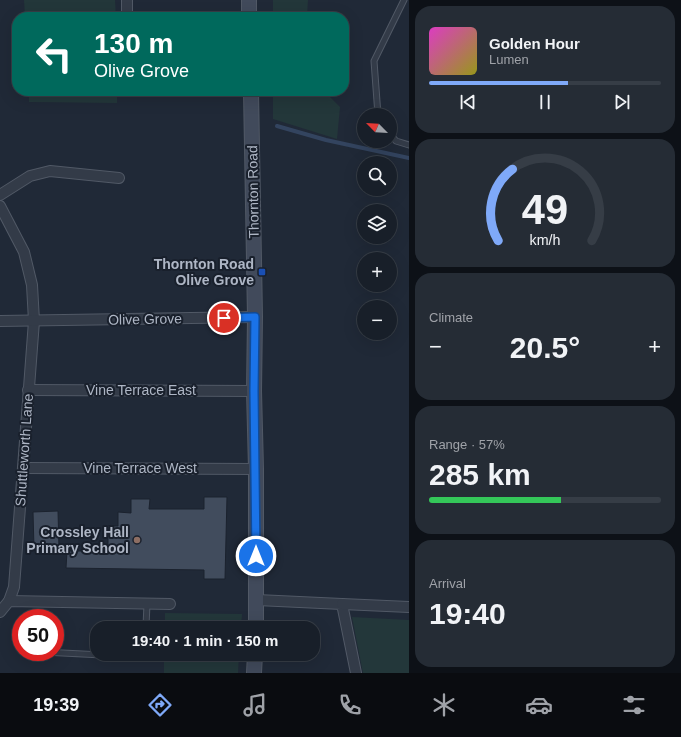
<!DOCTYPE html>
<html lang="en">
<head>
<meta charset="utf-8">
<style>
  body { margin:0; font-family:Arial,sans-serif; background:#252c35; color:#f1f3f6; height:100vh; display:flex; flex-direction:column; font-size:15px; white-space:nowrap }
  * { box-sizing:border-box; margin:0 }
  p { font-size:13px; color:#9fa2a8 }
  .icon { flex:none; width:22px; height:22px; fill:none; stroke:currentColor; stroke-width:2; stroke-linecap:round; stroke-linejoin:round }
  .map { position:relative; flex:1; overflow:hidden }
  .sheet { display:flex; flex-direction:column; gap:6px; padding:6px; background:#0d1117; width:272px }
  .sheet>* { flex:none }
  .guide { position:absolute; left:12px; top:12px; width:337px; height:84px; border-radius:16px; box-shadow:0 4px 16px #0002,0 0 0 1px #363d46; background:#00695c; color:#fff; overflow:hidden }
  .needle { width:26px; rotate:294deg }
  .controls { position:absolute; left:357px; top:108px; display:grid; gap:8px }
  .controls a { display:grid; place-items:center; width:40px; height:40px; border-radius:50%; background:#181f29; box-shadow:0 4px 16px #0002,0 0 0 1px #363d46; font-size:20px }
  .speed { position:absolute; left:12px; top:609px; display:flex; gap:8px; font-size:20px; font-weight:700; text-align:center }
  .speed>* { display:grid; place-content:center; width:52px; height:52px; border-radius:50%; background:#181f29; box-shadow:0 4px 16px #0002,0 0 0 1px #363d46; line-height:1 }
  .speed .limit { border:6px solid #d22; background:#fff; color:#111 }
  .pin { position:absolute; display:grid; place-items:center; width:34px; height:34px; color:#fff; margin:-17px; border:2px solid #fff; border-radius:50%; box-shadow:0 1px 4px #0007 }
  .me { position:absolute; width:44px; margin:-22px; rotate:0deg; stroke-linejoin:round; filter:drop-shadow(0 0 3px #0008) }
  .turn { display:flex; align-items:center; gap:14px; height:84px; padding:0 16px; font-size:18px }
  .turn .icon { width:52px; height:52px; stroke-width:2.5 }
  .turn b { display:block; font-size:28px; line-height:34px }
  .big { font-size:30px; font-weight:600; line-height:1.1 }
  .sheet .tile { flex:1; display:flex; flex-direction:column; justify-content:center; gap:6px; min-width:0; padding:0 14px; border-radius:16px; background:#252c35 }
  .sheet .dial { align-items:center; gap:0 }
  .dial svg { height:104px; overflow:visible; fill:none; stroke:#363d46; stroke-width:7; stroke-linecap:round; text-anchor:middle }
  .dial text { fill:#f1f3f6; stroke:none }
  .song { display:flex; align-items:center; gap:12px }
  .cover { width:48px; height:48px; border-radius:6px; background:linear-gradient(135deg,hsl(310 70% 55%),hsl(60 70% 35%)) }
  .played { height:4px; border-radius:2px; background:linear-gradient(90deg,#7fa9f8 60%,#363d46 60%) }
  .keys { display:flex; justify-content:space-around; direction:ltr }
  .heat { display:flex; justify-content:space-between; align-items:center; font-size:22px; direction:ltr }
  .charge { height:6px; border-radius:3px; background:linear-gradient(90deg,#34c759 57%,#363d46 0) }
  .trip { position:absolute; left:90px; top:621px; width:230px; height:40px; border-radius:16px; background:#181f29; box-shadow:0 4px 16px #0002,0 0 0 1px #363d46; font-weight:600; line-height:40px; text-align:center }
  .tab-bar { display:flex; height:64px; justify-content:space-around; align-items:center; background:#0a0c10; color:#9fa2a8 }
  .tab-bar .icon { width:28px; height:28px }
  .tab-bar .selected { color:#7fa9f8 }
  .tab-bar b { font-size:18px; color:#f1f3f6 }
  main { display:flex; flex:1; min-height:0 }
  .map>svg:first-child { display:block }
  .green { fill:#23373a }
  .lines { fill:none; stroke-linecap:round; stroke-linejoin:round }
  .stream { stroke:#33445f; stroke-width:4 }
  .building { fill:#414c5d; stroke:#1b222e }
  .lane-casing { stroke:#515966; stroke-width:7 }
  .street-casing { stroke:#515966; stroke-width:12 }
  .secondary-casing { stroke:#515966; stroke-width:16 }
  .lane { stroke:#333b48; stroke-width:5 }
  .street { stroke:#333b48; stroke-width:10 }
  .secondary { stroke:#414a5b; stroke-width:14 }
  .route-casing { stroke:#114b97; stroke-width:10 }
  .route { stroke:#1a73e8; stroke-width:7 }
  .transit-dot { fill:#1a4fb4; stroke:#19202c; stroke-width:1.5 }
  .education-dot { fill:#8d6e63; stroke:#19202c; stroke-width:1.5 }
  .labels { text-anchor:middle; dominant-baseline:central; stroke-width:4; stroke-linejoin:round; paint-order:stroke }
  .street-label { font-size:14px; fill:#aeb6c5; stroke:#19202c }
  .poi-label { font-size:14px; font-weight:bold; fill:#aeb6c5; stroke:#19202c; text-anchor:end }
</style>
</head>
<body>
<main>
<div class="map">
<svg width="409" height="673" viewBox="0 0 409 673">
  <rect width="100%" height="100%" fill="#202937"/>
  <g class="green">
    <polygon points="24,0 115,0 116,17 25,17"/>
    <polygon points="273,0 308,0 307,17 273,17"/>
    <polygon points="29,91 117,91 117,103 29,102"/>
    <polygon points="273,91 324,91 340,107 337,139 273,119"/>
    <polygon points="165,613 242,614 241,628 165,628"/>
    <polygon points="352,617 409,620 409,673 363,673"/>
    <polygon points="164,654 239,654 238,673 164,673"/>
  </g>
  <g class="lines">
    <polyline class="stream" points="277,126 326,140 409,158"/>
  </g>
  <g class="building">
    <polygon points="204,497 227,497 225,579 204,579 204,570 66,568 67,551 108,551 108,526 118,526 118,512 131,513 131,499 150,499 149,509 204,509"/>
    <polygon points="58,511 59,548 34,549 33,512"/>
  </g>
  <g class="lines">
    <defs>
      <g id="lane">
        <polyline points="378,115 374,61 404,0"/>
        <polyline points="390,134 396,141 409,145"/>
        <polyline points="102,628 102,626 146,626 147,604"/>
        <polyline points="43,652 102,655 102,654"/>
      </g>
      <g id="street">
        <polyline points="127,0 127,17"/>
        <polyline points="0,195 30,176 50,171 119,178"/>
        <polyline points="0,206 24,252 32,285 34,321 14,587 9,601"/>
        <polyline points="0,321 255,317"/>
        <polyline points="28,390 254,391"/>
        <polyline points="24,468 256,469"/>
        <polyline points="257,600 342,604 356,673"/>
        <polyline points="342,604 409,607"/>
        <polyline points="0,612 9,601 170,604"/>
      </g>
      <g id="secondary">
        <polyline points="249,0 249,17"/>
        <polyline points="251,91 255,317 254,391 256,469 256,628"/>
        <polyline points="254,673 255,654"/>
      </g>
    </defs>
    <use href="#lane" class="lane-casing"/>
    <use href="#street" class="street-casing"/>
    <use href="#secondary" class="secondary-casing"/>
    <use href="#lane" class="lane"/>
    <use href="#street" class="street"/>
    <use href="#secondary" class="secondary"/>
  </g>
  <g class="lines">
    <defs>
      <polyline id="route" points="224,318 255,317 254,391 256,556"/>
    </defs>
    <use href="#route" class="route-casing"/>
    <use href="#route" class="route"/>
  </g>
  <rect class="transit-dot" x="258" y="268" width="8" height="8" rx="2"/>
  <circle class="education-dot" cx="137" cy="540" r="4"/>
  <g class="labels">
    <g class="street-label">
      <text transform="translate(253 192) rotate(-91)">Thornton Road</text>
      <text transform="translate(145 319) rotate(-1)">Olive Grove</text>
      <text x="141" y="390">Vine Terrace East</text>
      <text transform="translate(24 450) rotate(-86)">Shuttleworth Lane</text>
      <text x="140" y="468">Vine Terrace West</text>
    </g>
    <g class="poi-label">
      <text x="254" y="264">Thornton Road<tspan x="254" dy="16">Olive Grove</tspan></text>
      <text x="129" y="532">Crossley Hall<tspan x="129" dy="16">Primary School</tspan></text>
    </g>
  </g>
</svg>
<div class="controls">
<a><svg class="needle" viewBox="-14 -14 28 28"><path d="M0-13l5 13h-10z" fill="#e53935"/><path d="M0 13l5-13h-10z" fill="#9fa2a8"/></svg></a>
<a><svg class="icon" aria-label="search" viewBox="0 0 24 24"><circle cx="10" cy="10" r="6"/><path d="M15 15l6 6"/></svg></a>
<a><svg class="icon" aria-label="layers" viewBox="0 0 24 24"><path d="M12 4l9 5-9 5-9-5zM3 14l9 5 9-5"/></svg></a>
<a>+</a>
<a>−</a>
</div>
<div class="speed"><div class="limit">50</div></div>
<div class="pin" style="left:224px;top:318px;background:#d93025"><svg class="icon" aria-label="arrive" viewBox="0 0 24 24"><path d="M6 21V4h12l-3 4 3 4H6"/></svg></div>
<svg class="me" style="left:256px;top:556px" viewBox="-20 -20 40 40"><circle r="17" fill="#1a73e8" stroke="#fff" stroke-width="3"/><path d="M0-11L8 9 0 5-8 9z" fill="#fff"/></svg>
<div class="trip">19:40 · 1 min · 150 m</div>
<div class="guide">
<div class="turn"><svg class="icon" aria-label="left" viewBox="0 0 24 24"><path d="M17 20v-9H6M10 6l-5 5 5 5"/></svg><div><b>130 m</b>Olive Grove</div></div>
</div>
</div>
<section class="sheet">
<div class="tile">
<div class="song"><i class="cover"></i><div><b>Golden Hour</b><p>Lumen</p></div></div>
<div class="played"></div>
<div class="keys"><svg class="icon" aria-label="previous" viewBox="0 0 24 24"><path d="M18 5L8 12l10 7zM5 5v14"/></svg><svg class="icon" aria-label="pause" viewBox="0 0 24 24"><path d="M8 5v14M16 5v14"/></svg><svg class="icon" aria-label="next" viewBox="0 0 24 24"><path d="M6 5l10 7-10 7zM19 5v14"/></svg></div>
</div>
<div class="tile dial"><svg viewBox="0 0 100 80">
<path d="M14 69A42 42 0 1 1 86 69"/>
<path d="M14 69A42 42 0 0 1 25 14" stroke="#7fa9f8"/>
<text x="50" y="56" font-size="32" font-weight="700">49</text>
<text x="50" y="72" font-size="11">km/h</text>
</svg></div>
<div class="tile"><p>Climate</p>
<div class="heat"><a>−</a><b class="big">20.5°</b><a>+</a></div>
</div>
<div class="tile"><p>Range · 57%</p><b class="big">285 km</b><div class="charge"></div></div>
<div class="tile"><p>Arrival</p><b class="big">19:40</b></div>
</section>
</main>
<nav class="tab-bar">
<b>19:39</b>
<svg class="icon selected" aria-label="directions" viewBox="0 0 24 24"><path d="M12 3l9 9-9 9-9-9zM9 14v-3h6M13 9l2 2-2 2"/></svg>
<svg class="icon" aria-label="music" viewBox="0 0 24 24"><path d="M9 18V5l10-2v13"/><circle cx="6" cy="18" r="3"/><circle cx="16" cy="16" r="3"/></svg>
<svg class="icon" aria-label="phone" viewBox="0 0 24 24"><path d="M5 4h4l2 5-3 2q2 4 5 5l2-3 5 2v4C11 20 4 13 5 4z"/></svg>
<svg class="icon" aria-label="climate" viewBox="0 0 24 24"><path d="M12 3v18M4 7l16 10M4 17L20 7"/></svg>
<svg class="icon" aria-label="car" viewBox="0 0 24 24"><path d="M5 17H2v-5l4-1 3-4h7l3 4 3 1v5h-3M9 17h6M6 11h13"/><circle cx="7" cy="17" r="2"/><circle cx="17" cy="17" r="2"/></svg>
<svg class="icon" aria-label="filters" viewBox="0 0 24 24"><path d="M4 7h16M4 17h16"/><circle cx="9" cy="7" r="2"/><circle cx="15" cy="17" r="2"/></svg>
</nav>
</body>
</html>
